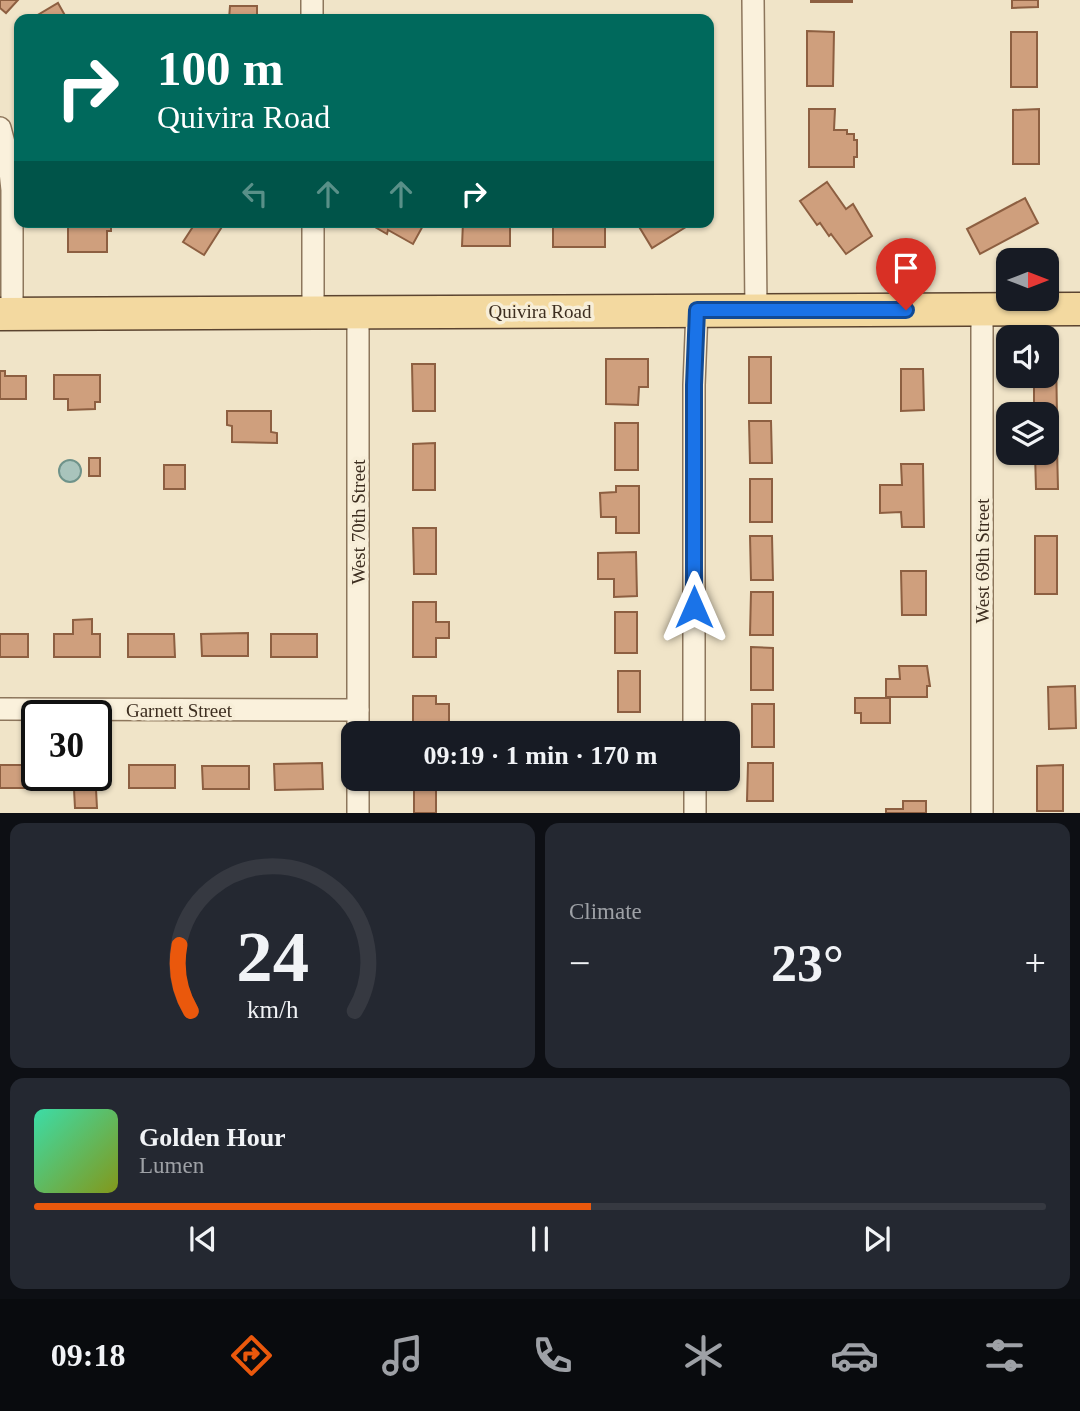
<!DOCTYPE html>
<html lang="en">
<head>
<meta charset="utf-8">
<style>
  body { margin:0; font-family:"Times New Roman",serif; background:#242831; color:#f1f3f6; height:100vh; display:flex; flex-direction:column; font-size:26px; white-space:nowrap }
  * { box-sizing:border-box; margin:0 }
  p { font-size:23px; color:#9ea1a6 }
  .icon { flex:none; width:38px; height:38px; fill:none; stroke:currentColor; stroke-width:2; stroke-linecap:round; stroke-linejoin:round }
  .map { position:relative; height:813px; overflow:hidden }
  .drawer { display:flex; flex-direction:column; gap:10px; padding:10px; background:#0d0f14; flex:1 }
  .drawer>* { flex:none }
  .banner { position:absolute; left:14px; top:14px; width:700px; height:214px; border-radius:14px; box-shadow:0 2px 5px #0004; background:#00695c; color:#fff; overflow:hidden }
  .needle { width:46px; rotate:90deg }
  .controls { position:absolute; left:996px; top:248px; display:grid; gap:14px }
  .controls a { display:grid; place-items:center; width:63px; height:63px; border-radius:14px; background:#171b24; box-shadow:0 2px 5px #0004; font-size:35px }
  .speed { position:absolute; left:21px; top:700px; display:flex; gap:14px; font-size:35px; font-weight:700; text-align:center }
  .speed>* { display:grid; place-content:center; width:91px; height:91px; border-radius:50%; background:#171b24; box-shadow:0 2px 5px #0004; line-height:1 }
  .speed .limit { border:4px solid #111; border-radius:10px; background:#fff; color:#111 }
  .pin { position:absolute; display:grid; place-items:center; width:60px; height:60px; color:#fff; margin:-72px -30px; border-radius:50% 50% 50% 0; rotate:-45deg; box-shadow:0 0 7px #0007 }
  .pin .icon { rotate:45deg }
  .me { position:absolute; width:77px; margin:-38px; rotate:0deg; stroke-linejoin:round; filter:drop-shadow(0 0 5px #0008) }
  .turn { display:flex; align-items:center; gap:24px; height:147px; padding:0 28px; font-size:32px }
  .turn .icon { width:91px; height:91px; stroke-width:2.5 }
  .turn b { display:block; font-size:49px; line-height:60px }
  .lanes { display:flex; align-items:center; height:66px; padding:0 28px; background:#0003; justify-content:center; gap:35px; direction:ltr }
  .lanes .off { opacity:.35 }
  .big { font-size:52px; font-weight:700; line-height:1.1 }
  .drawer .widget { flex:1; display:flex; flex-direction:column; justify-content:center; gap:10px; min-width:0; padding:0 24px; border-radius:14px; background:#242831 }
  .drawer .dial { align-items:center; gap:0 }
  .dial svg { height:182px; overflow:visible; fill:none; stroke:#363941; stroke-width:7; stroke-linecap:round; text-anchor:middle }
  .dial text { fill:#f1f3f6; stroke:none }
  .song { display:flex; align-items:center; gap:21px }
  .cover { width:84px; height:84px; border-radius:10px; background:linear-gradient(135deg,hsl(160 70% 55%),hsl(70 70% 35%)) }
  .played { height:7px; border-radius:4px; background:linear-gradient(90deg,#ea580c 55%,#363941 55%) }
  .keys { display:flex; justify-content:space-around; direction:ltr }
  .heat { display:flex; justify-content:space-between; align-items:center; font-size:38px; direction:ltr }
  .drawer .tiles { flex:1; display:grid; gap:10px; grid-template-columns:1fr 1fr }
  .widget:last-child { grid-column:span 2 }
  .trip { position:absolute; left:341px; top:721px; width:399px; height:70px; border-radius:14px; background:#171b24; box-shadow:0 2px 5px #0004; font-weight:700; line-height:70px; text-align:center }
  .menu { display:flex; height:112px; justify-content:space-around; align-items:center; background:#090b0e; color:#9ea1a6 }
  .menu .icon { width:49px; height:49px }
  .menu .active { color:#ea580c }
  .menu b { font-size:32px; color:#f1f3f6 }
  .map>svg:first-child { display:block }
  .water { fill:#a9c4bc; stroke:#6f938a; stroke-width:2 }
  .building { fill:#cf9f7d; stroke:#8d5f41; stroke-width:2 }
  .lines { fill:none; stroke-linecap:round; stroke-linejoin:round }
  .minor-casing { stroke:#8d765c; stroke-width:24 }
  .primary-casing { stroke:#5b4430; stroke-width:35 }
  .minor { stroke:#faf1dc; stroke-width:21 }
  .primary { stroke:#f3d9a0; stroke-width:32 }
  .route-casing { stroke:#114b97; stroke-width:18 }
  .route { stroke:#1a73e8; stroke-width:12 }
  .labels { text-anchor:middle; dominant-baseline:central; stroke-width:7; stroke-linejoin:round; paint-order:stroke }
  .street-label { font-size:19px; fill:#3d2e20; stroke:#f7eed8 }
</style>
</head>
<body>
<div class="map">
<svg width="1080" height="813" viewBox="0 0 1080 813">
  <rect width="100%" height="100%" fill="#f0e4c8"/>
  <circle class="water" cx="70" cy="471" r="11"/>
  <g class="building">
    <polygon points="0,0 18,0 6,13 0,8"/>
    <rect x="811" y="0" width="41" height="2"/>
    <polygon points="1012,0 1038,0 1038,7 1012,8"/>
    <polygon points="58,3 67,19 31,19"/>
    <polygon points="230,6 257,6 257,19 229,19"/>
    <polygon points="807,31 834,32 833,86 807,86"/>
    <rect x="1011" y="32" width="26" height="55"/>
    <polygon points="809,109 835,109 834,130 847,130 847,134 854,134 854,140 857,140 857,157 854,157 854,167 809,167"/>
    <polygon points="1039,109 1039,164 1013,164 1013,110"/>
    <polygon points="827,182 846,209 853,204 872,236 846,254 831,234 829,236 820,223 817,225 800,201"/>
    <polygon points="1025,198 1038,223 980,254 967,229"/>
    <polygon points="68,222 111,222 111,231 107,231 107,252 68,252"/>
    <polygon points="196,222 225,222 204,255 183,242"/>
    <polygon points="425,222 413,244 388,230 387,234 368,223"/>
    <polygon points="463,222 510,222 510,246 462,246"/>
    <rect x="553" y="222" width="52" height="25"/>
    <polygon points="694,222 652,248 638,225 642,222"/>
    <polygon points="1046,353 1056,353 1057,417 1034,415 1034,376 1046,376"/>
    <rect x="749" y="357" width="22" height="46"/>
    <polygon points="606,359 648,359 648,387 639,387 638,405 606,404"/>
    <polygon points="412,364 435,364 435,411 413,411"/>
    <polygon points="901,369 923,369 924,410 901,411"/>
    <polygon points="0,371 5,371 5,376 26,376 26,399 0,399"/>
    <polygon points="54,375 100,375 100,402 95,402 95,409 68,410 68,399 54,399"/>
    <polygon points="227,411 271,411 271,432 277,433 277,443 232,442 232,426 227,425"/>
    <polygon points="749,421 771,421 772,463 750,463"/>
    <rect x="615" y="423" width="23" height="47"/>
    <polygon points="435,443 435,490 413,490 413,444"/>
    <polygon points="1046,447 1057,447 1058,489 1036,489 1035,453 1046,453"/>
    <rect x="89" y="458" width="11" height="18"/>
    <polygon points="901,464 923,464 924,527 902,527 901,512 880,513 880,485 902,485"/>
    <rect x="164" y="465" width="21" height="24"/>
    <rect x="750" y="479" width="22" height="43"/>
    <polygon points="616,486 639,486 639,533 616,533 616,517 601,517 600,493 616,492"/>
    <polygon points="413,528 436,528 436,574 414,574"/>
    <polygon points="750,536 772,536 773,580 751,580"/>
    <rect x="1035" y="536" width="22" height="58"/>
    <polygon points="636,552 637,596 614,597 614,579 598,579 598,553"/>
    <polygon points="901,571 926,571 926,615 902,615"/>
    <polygon points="751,592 773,592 773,635 750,635"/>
    <polygon points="413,602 436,602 436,622 449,622 449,638 436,638 436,657 413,657"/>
    <rect x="615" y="612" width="22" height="41"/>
    <polygon points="92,619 92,634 100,634 100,657 54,657 54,634 73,634 73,620"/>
    <polygon points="248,633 248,656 202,656 201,634"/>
    <rect x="0" y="634" width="28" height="23"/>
    <polygon points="128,634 174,634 175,657 128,657"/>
    <rect x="271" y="634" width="46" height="23"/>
    <polygon points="751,647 773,648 773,690 751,690"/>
    <polygon points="899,666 927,666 930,686 927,686 927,697 886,697 886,679 900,679"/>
    <rect x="618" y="671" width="22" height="41"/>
    <polygon points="1075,686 1076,728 1049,729 1048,687"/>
    <polygon points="413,696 436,696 436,704 449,704 449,723 436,723 436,733 413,733"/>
    <polygon points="855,698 890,698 890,723 861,723 861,713 855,713"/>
    <rect x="752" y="704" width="22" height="43"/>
    <polygon points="322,763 323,789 275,790 274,764"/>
    <polygon points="748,763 773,763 773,801 747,801"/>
    <rect x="0" y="765" width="28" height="23"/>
    <rect x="129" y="765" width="46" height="23"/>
    <polygon points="1063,765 1063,811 1037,811 1037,766"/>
    <polygon points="202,766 249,766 249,789 203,789"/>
    <polygon points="96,767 101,767 101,789 96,789 97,808 75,808 74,789 55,789 55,775 96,775"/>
    <rect x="414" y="779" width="22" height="34"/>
    <polygon points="903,801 926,801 926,813 886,813 886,809 903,809"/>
  </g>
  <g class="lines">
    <defs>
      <g id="minor">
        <polyline points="312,0 312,19"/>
        <polyline points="753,0 756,310"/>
        <polyline points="0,128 9,162 12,190 12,314"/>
        <polyline points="313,222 313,311"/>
        <polyline points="982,309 982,813"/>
        <polyline points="358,311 358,733"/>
        <polyline points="0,709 358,710"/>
        <polyline points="694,733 694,385 697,310"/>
        <polyline points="358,779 358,813"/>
        <polyline points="695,779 695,813"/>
      </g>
      <polyline id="primary" points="0,314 1080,309"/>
    </defs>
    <use href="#minor" class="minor-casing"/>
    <use href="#primary" class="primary-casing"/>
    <use href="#minor" class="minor"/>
    <use href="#primary" class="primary"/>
  </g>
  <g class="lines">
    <defs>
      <polyline id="route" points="694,607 694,385 697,310 906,310"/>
    </defs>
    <use href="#route" class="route-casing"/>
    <use href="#route" class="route"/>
  </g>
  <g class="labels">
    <g class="street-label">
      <text x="540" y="311">Quivira Road</text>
      <text transform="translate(358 522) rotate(-90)">West 70th Street</text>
      <text transform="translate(982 561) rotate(-90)">West 69th Street</text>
      <text x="179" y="710">Garnett Street</text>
    </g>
  </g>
</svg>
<div class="controls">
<a><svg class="needle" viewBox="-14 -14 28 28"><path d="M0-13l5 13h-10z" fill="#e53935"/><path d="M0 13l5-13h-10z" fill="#9ea1a6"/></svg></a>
<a><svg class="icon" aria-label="sound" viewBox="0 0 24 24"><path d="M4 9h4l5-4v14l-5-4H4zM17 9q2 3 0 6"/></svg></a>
<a><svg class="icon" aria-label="layers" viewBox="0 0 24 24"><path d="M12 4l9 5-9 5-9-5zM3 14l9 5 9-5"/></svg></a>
</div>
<div class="speed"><div class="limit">30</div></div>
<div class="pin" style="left:906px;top:310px;background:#d93025"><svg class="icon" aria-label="arrive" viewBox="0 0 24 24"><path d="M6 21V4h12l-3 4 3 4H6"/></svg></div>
<svg class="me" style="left:694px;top:607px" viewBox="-20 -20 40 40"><path d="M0-17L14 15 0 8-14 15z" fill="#1a73e8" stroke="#fff" stroke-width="4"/></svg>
<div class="trip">09:19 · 1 min · 170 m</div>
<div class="banner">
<div class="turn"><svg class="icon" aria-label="right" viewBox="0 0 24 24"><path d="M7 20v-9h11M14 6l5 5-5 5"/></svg><div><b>100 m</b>Quivira Road</div></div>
<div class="lanes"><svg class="icon off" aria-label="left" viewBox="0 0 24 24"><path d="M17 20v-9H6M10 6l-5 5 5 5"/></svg><svg class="icon off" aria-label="ahead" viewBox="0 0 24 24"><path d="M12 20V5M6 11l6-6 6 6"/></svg><svg class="icon off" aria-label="ahead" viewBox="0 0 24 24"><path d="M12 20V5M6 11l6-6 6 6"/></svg><svg class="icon" aria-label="right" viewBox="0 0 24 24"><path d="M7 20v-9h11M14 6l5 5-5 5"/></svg></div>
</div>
</div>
<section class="drawer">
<div class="tiles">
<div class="widget dial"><svg viewBox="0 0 100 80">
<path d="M14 69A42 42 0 1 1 86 69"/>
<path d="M14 69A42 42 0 0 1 9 40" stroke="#ea580c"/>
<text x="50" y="56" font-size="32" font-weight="700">24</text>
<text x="50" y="72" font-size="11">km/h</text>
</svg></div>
<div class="widget"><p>Climate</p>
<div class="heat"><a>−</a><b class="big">23°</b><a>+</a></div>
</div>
<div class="widget">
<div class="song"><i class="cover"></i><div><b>Golden Hour</b><p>Lumen</p></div></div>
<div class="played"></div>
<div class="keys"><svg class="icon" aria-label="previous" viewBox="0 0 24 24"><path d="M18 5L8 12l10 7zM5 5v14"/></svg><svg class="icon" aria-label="pause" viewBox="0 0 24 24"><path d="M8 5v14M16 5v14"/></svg><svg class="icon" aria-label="next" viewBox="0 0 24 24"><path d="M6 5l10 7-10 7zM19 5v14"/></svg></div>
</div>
</div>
</section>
<nav class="menu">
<b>09:18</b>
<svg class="icon active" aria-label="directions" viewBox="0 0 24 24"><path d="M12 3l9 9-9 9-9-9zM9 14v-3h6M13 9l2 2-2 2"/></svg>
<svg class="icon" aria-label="music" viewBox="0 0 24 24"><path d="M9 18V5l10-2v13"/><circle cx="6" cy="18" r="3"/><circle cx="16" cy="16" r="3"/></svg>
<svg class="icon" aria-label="phone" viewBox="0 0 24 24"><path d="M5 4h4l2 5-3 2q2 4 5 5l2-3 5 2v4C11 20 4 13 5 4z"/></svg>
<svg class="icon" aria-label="climate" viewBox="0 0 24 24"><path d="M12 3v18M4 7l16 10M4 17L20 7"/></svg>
<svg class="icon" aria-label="car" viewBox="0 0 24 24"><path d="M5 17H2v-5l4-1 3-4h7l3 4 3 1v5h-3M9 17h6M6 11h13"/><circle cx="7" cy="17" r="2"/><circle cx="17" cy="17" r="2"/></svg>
<svg class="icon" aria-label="filters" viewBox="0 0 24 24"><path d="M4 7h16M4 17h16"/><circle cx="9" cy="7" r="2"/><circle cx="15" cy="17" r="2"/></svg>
</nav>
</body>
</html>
